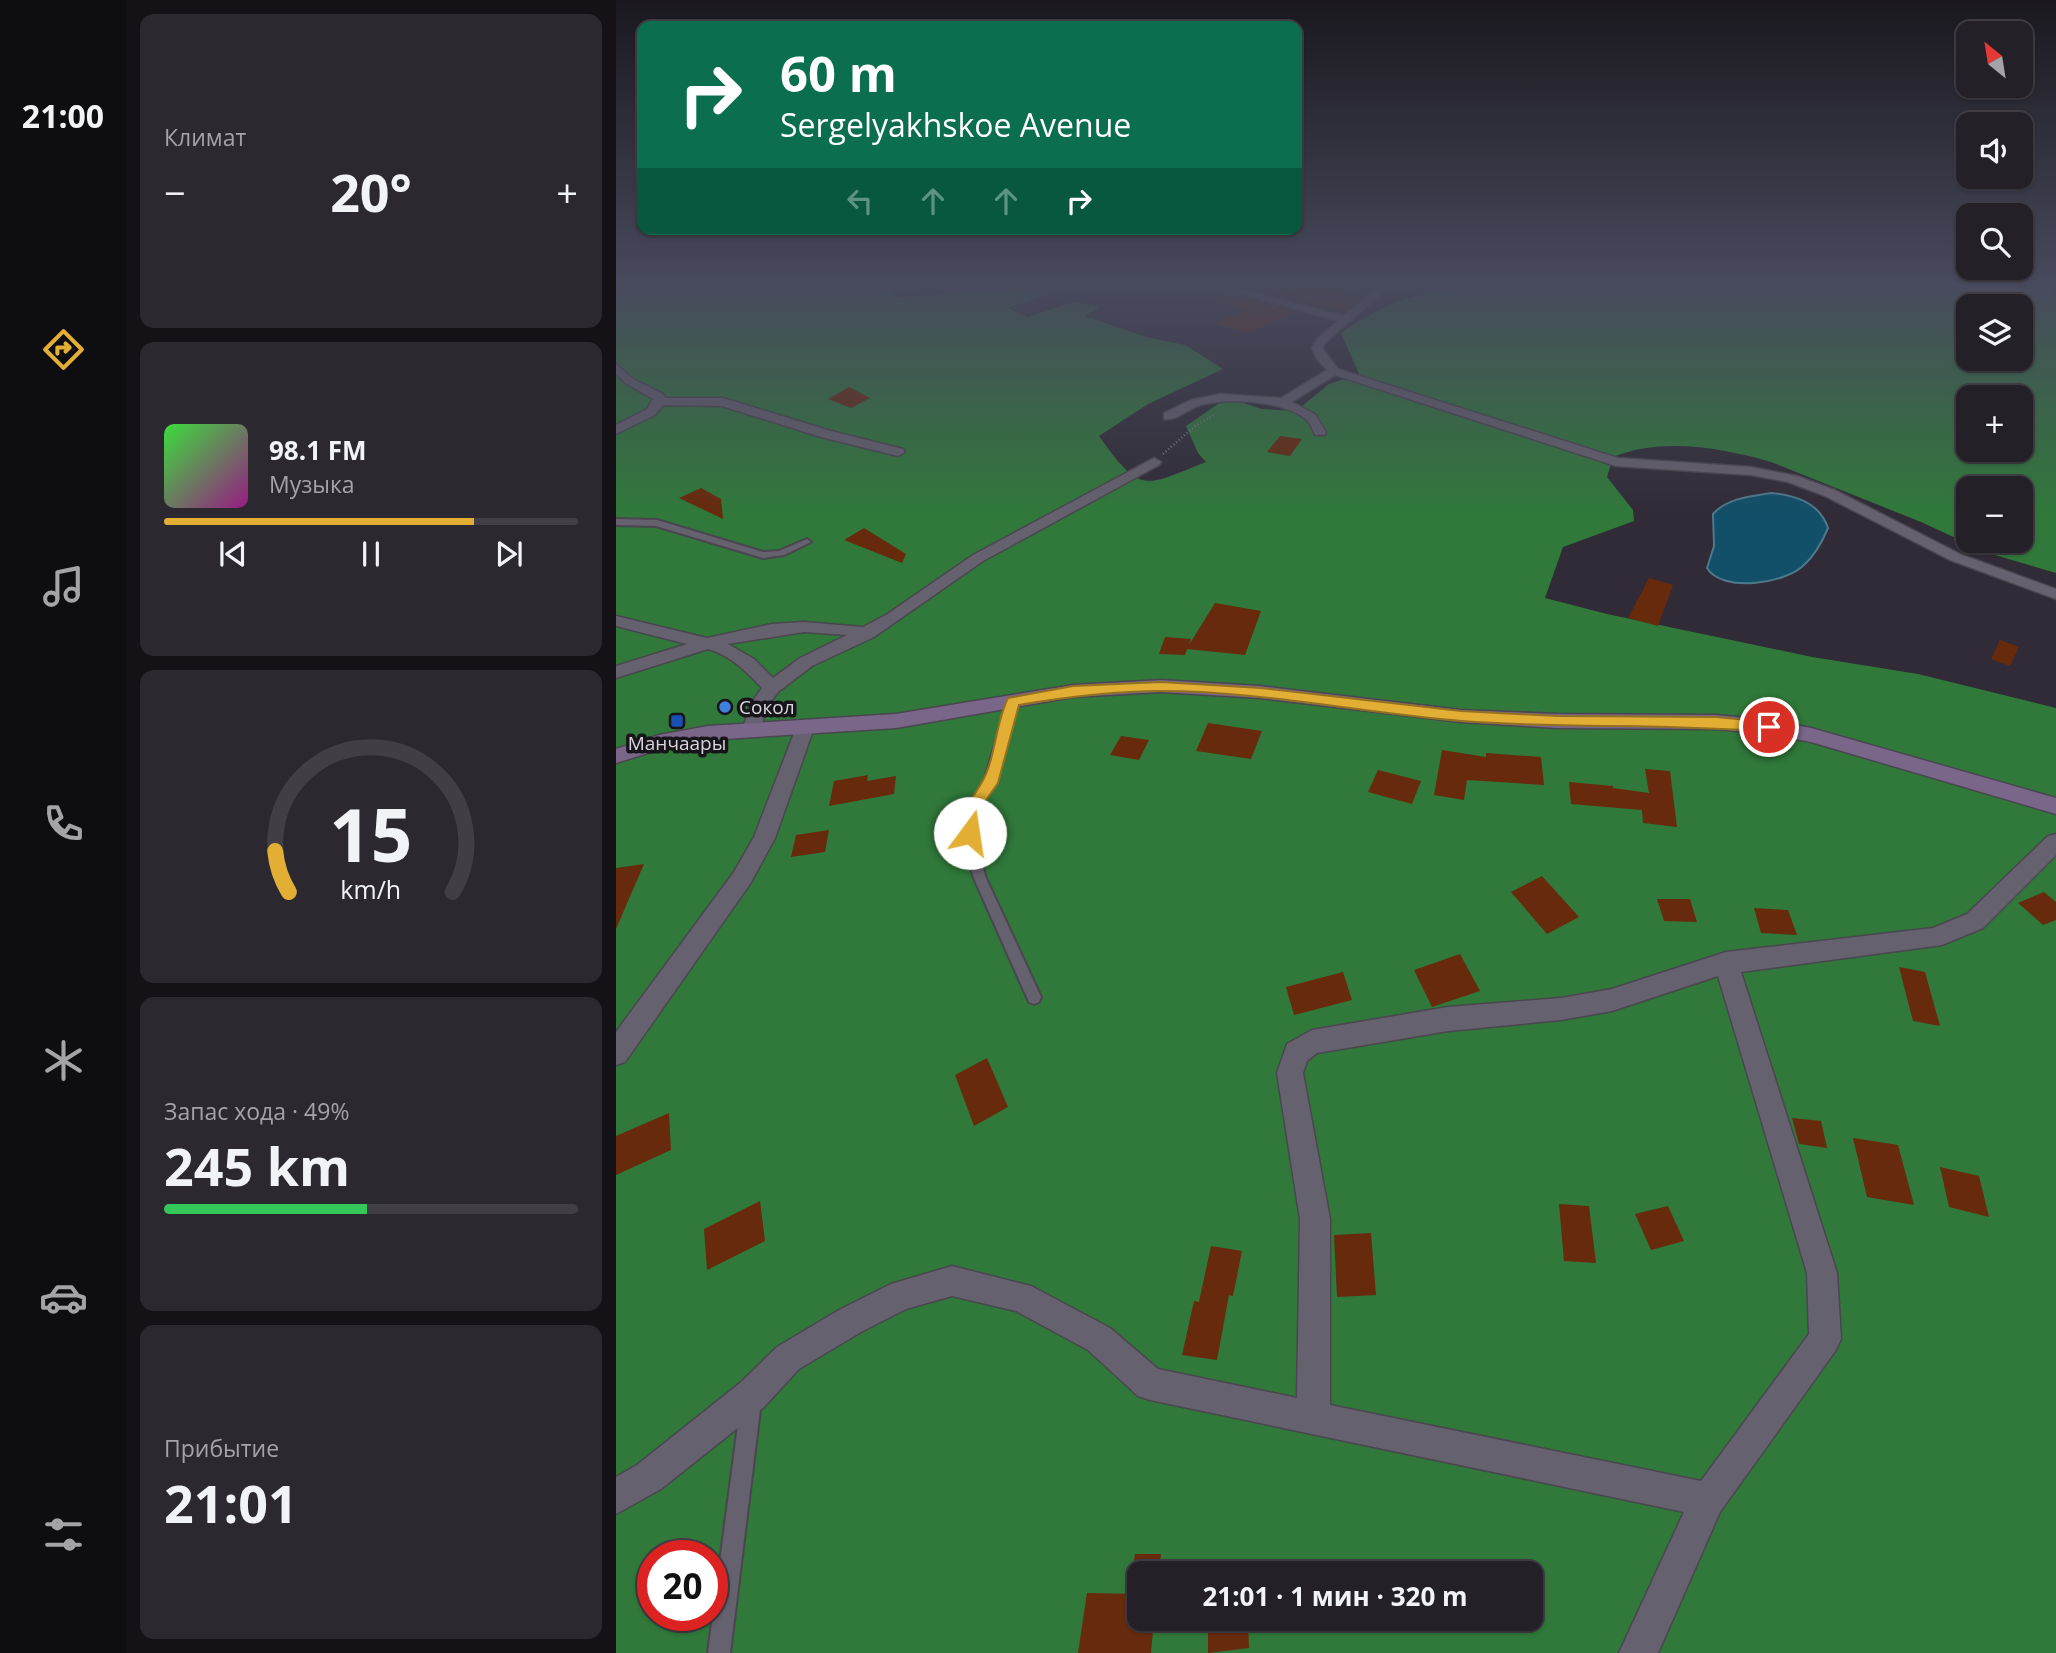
<!DOCTYPE html>
<html lang="ru">
<head>
<meta charset="utf-8">
<style>
  body { margin:0; font-family:"Open Sans",sans-serif; background:#2c2830; color:#f1f3f6; height:100vh; display:flex; flex-direction:column; font-size:26px; white-space:nowrap }
  * { box-sizing:border-box; margin:0 }
  p { font-size:23px; color:#a3a3a8 }
  .icon { flex:none; width:38px; height:38px; fill:none; stroke:currentColor; stroke-width:2; stroke-linecap:round; stroke-linejoin:round }
  .map { position:relative; flex:1; overflow:hidden }
  .panel { display:flex; flex-direction:column; gap:14px; padding:14px; background:#141216; width:490px }
  .panel>* { flex:none }
  .banner { position:absolute; left:21px; top:21px; width:665px; height:214px; border-radius:14px; box-shadow:0 2px 5px #0004,0 0 0 2px #413e45; background:#0b6e4f; color:#fff; overflow:hidden }
  .needle { width:46px; rotate:330deg }
  .fabs { position:absolute; left:1340px; top:21px; display:grid; gap:14px }
  .fabs a { display:grid; place-items:center; width:77px; height:77px; border-radius:14px; background:#242028; box-shadow:0 2px 5px #0004,0 0 0 2px #413e45; font-size:35px }
  .speed { position:absolute; left:21px; top:1540px; display:flex; gap:14px; font-size:35px; font-weight:700; text-align:center }
  .speed>* { display:grid; place-content:center; width:91px; height:91px; border-radius:50%; background:#242028; box-shadow:0 2px 5px #0004,0 0 0 2px #413e45; line-height:1 }
  .speed .limit { border:10px solid #d22; background:#fff; color:#111 }
  .pin { position:absolute; display:grid; place-items:center; width:60px; height:60px; color:#fff; margin:-30px; border:4px solid #fff; border-radius:50%; box-shadow:0 2px 7px #0007 }
  .me { position:absolute; width:77px; margin:-38px; rotate:14deg; stroke-linejoin:round; filter:drop-shadow(0 0 5px #0008) }
  .turn { display:flex; align-items:center; gap:24px; height:147px; padding:0 28px; font-size:32px }
  .turn .icon { width:91px; height:91px; stroke-width:2.5 }
  .turn b { display:block; font-size:49px; line-height:60px }
  .lanes { display:flex; align-items:center; height:66px; padding:0 28px; background:#0003; justify-content:center; gap:35px; direction:ltr }
  .lanes .off { opacity:.35 }
  .big { font-size:52px; font-weight:700; line-height:1.1 }
  .panel .card { flex:1; display:flex; flex-direction:column; justify-content:center; gap:10px; min-width:0; padding:0 24px; border-radius:14px; background:#2c2830 }
  .panel .dial { align-items:center; gap:0 }
  .dial svg { height:182px; overflow:visible; fill:none; stroke:#413e45; stroke-width:7; stroke-linecap:round; text-anchor:middle }
  .dial text { fill:#f1f3f6; stroke:none }
  .song { display:flex; align-items:center; gap:21px }
  .cover { width:84px; height:84px; border-radius:10px; background:linear-gradient(135deg,hsl(120 70% 55%),hsl(310 70% 35%)) }
  .played { height:7px; border-radius:4px; background:linear-gradient(90deg,#e2ae34 75%,#413e45 75%) }
  .keys { display:flex; justify-content:space-around; direction:ltr }
  .heat { display:flex; justify-content:space-between; align-items:center; font-size:38px; direction:ltr }
  .charge { height:10px; border-radius:5px; background:linear-gradient(90deg,#34c759 49%,#413e45 0) }
  .trip { position:absolute; left:511px; top:1561px; width:416px; height:70px; border-radius:14px; background:#242028; box-shadow:0 2px 5px #0004,0 0 0 2px #413e45; font-weight:700; line-height:70px; text-align:center }
  main { display:flex; flex:1; min-height:0 }
  .menu { display:flex; flex-direction:column; width:126px; justify-content:space-around; align-items:center; background:#0e0d10; color:#a3a3a8 }
  .menu .icon { width:49px; height:49px }
  .menu .active { color:#e2ae34 }
  .menu b { font-size:32px; color:#f1f3f6 }
  .map>svg:first-child { display:block }
  .forest { fill:#30793a; fill-rule:evenodd }
  .water { fill:#124f68; stroke:#4e788b; stroke-width:2 }
  .building { fill:#672a0c }
  .lines { fill:none; stroke-linecap:round; stroke-linejoin:round }
  .lane-casing { stroke:#4a464f; stroke-width:4 }
  .street-casing { stroke:#4a464f; stroke-width:3 }
  .secondary-casing { stroke:#4a464f; stroke-width:3 }
  .path { stroke:#7f7b84; stroke-width:2.5; stroke-dasharray:1 2.5; stroke-linecap:butt }
  .lane { fill:#66616e; fill-rule:evenodd }
  .street { fill:#66616e; fill-rule:evenodd }
  .secondary { fill:#7a6689; fill-rule:evenodd }
  .route { fill:#e2ae34; stroke:#937122; stroke-width:2 }
  .shop-dot { fill:#3f7fe0; stroke:#17141a; stroke-width:2.5 }
  .transit-dot { fill:#1a4fb4; stroke:#17141a; stroke-width:2.5 }
  .labels { text-anchor:middle; dominant-baseline:central; stroke-width:7; stroke-linejoin:round; paint-order:stroke }
  .poi-label { font-size:19px; fill:#dad6de; stroke:#17141a; text-anchor:start }
</style>
</head>
<body>
<main>
<nav class="menu">
<b>21:00</b>
<svg class="icon active" aria-label="directions" viewBox="0 0 24 24"><path d="M12 3l9 9-9 9-9-9zM9 14v-3h6M13 9l2 2-2 2"/></svg>
<svg class="icon" aria-label="music" viewBox="0 0 24 24"><path d="M9 18V5l10-2v13"/><circle cx="6" cy="18" r="3"/><circle cx="16" cy="16" r="3"/></svg>
<svg class="icon" aria-label="phone" viewBox="0 0 24 24"><path d="M5 4h4l2 5-3 2q2 4 5 5l2-3 5 2v4C11 20 4 13 5 4z"/></svg>
<svg class="icon" aria-label="climate" viewBox="0 0 24 24"><path d="M12 3v18M4 7l16 10M4 17L20 7"/></svg>
<svg class="icon" aria-label="car" viewBox="0 0 24 24"><path d="M5 17H2v-5l4-1 3-4h7l3 4 3 1v5h-3M9 17h6M6 11h13"/><circle cx="7" cy="17" r="2"/><circle cx="17" cy="17" r="2"/></svg>
<svg class="icon" aria-label="filters" viewBox="0 0 24 24"><path d="M4 7h16M4 17h16"/><circle cx="9" cy="7" r="2"/><circle cx="15" cy="17" r="2"/></svg>
</nav>
<section class="panel">
<div class="card"><p>Климат</p>
<div class="heat"><a>−</a><b class="big">20°</b><a>+</a></div>
</div>
<div class="card">
<div class="song"><i class="cover"></i><div><b>98.1 FM</b><p>Музыка</p></div></div>
<div class="played"></div>
<div class="keys"><svg class="icon" aria-label="previous" viewBox="0 0 24 24"><path d="M18 5L8 12l10 7zM5 5v14"/></svg><svg class="icon" aria-label="pause" viewBox="0 0 24 24"><path d="M8 5v14M16 5v14"/></svg><svg class="icon" aria-label="next" viewBox="0 0 24 24"><path d="M6 5l10 7-10 7zM19 5v14"/></svg></div>
</div>
<div class="card dial"><svg viewBox="0 0 100 80">
<path d="M14 69A42 42 0 1 1 86 69"/>
<path d="M14 69A42 42 0 0 1 8 51" stroke="#e2ae34"/>
<text x="50" y="56" font-size="32" font-weight="700">15</text>
<text x="50" y="72" font-size="11">km/h</text>
</svg></div>
<div class="card"><p>Запас хода · 49%</p><b class="big">245 km</b><div class="charge"></div></div>
<div class="card"><p>Прибытие</p><b class="big">21:01</b></div>
</section>
<div class="map">
<svg width="1440" height="1653" viewBox="0 0 1440 1653">
  <rect width="100%" height="100%" fill="#302b36"/>
  <path class="forest" d="M 0,286 L 31,288 L 275,286 L 281,297 L 415,289 L 436,293 L 392,308 L 411,317 L 458,302 L 483,307 L 469,316 L 530,337 L 569,345 L 607,369 L 532,404 L 483,436 C 525,495 527,487 590,462 L 582,453 L 570,426 L 602,404 L 618,400 L 646,409 L 680,411 L 713,384 L 743,374 L 725,333 C 767,303 808,289 859,286 L 1419,286 L 1437,291 L 1440,296 L 1440,573 L 1372,553 L 1305,522 L 1155,462 C 1106,448 1046,437 997,457 L 991,477 L 1017,510 L 1018,521 L 947,547 L 929,598 L 991,614 L 1196,657 L 1302,674 L 1440,708 L 1440,1653 L 0,1653 ZM 1353,306 L 1405,306 L 1405,359 L 1353,359 ZM 1353,397 L 1405,397 L 1405,450 L 1353,450 ZM 1353,488 L 1405,488 L 1405,541 L 1353,541 ZM 37,1556 L 96,1556 L 96,1615 L 37,1615 ZM 523,1573 L 915,1573 L 915,1619 L 523,1619 Z"/>
  <path class="water" d="M 1155,493 C 1179,495 1204,503 1212,528 C 1207,540 1198,556 1188,565 C 1169,584 1106,593 1091,568 L 1098,546 L 1097,514 C 1111,498 1136,496 1155,493 Z"/>
  <g class="building">
    <polygon points="644,286 681,295 695,287 741,296 738,297 744,299 729,312 628,287"/>
    <polygon points="613,293 679,312 631,333 597,323 629,311 596,300"/>
    <polygon points="233,387 254,398 235,408 212,399"/>
    <polygon points="664,436 686,439 674,456 651,452"/>
    <polygon points="85,488 105,499 107,519 63,498"/>
    <polygon points="248,528 290,554 286,563 228,540"/>
    <polygon points="1033,578 1057,585 1042,626 1012,618"/>
    <polygon points="599,603 645,611 629,655 571,649 569,655 543,654 549,637 575,639 573,645"/>
    <polygon points="1384,640 1403,647 1394,666 1375,659"/>
    <polygon points="592,723 646,731 635,759 580,751"/>
    <polygon points="505,736 533,740 523,760 494,755"/>
    <polygon points="826,750 870,757 870,753 925,757 928,785 851,780 848,800 818,795"/>
    <polygon points="1029,769 1054,771 1061,827 1027,823 1026,810 955,804 953,782 997,786 997,788 1033,793"/>
    <polygon points="762,770 805,781 796,804 752,792"/>
    <polygon points="252,775 251,781 280,776 278,794 213,806 218,781"/>
    <polygon points="213,830 209,852 175,857 180,835"/>
    <polygon points="28,864 0,929 0,868"/>
    <polygon points="926,876 963,917 931,934 895,892"/>
    <polygon points="1428,892 1440,902 1440,920 1427,925 1402,903"/>
    <polygon points="1041,899 1074,899 1081,922 1048,921"/>
    <polygon points="1138,908 1172,910 1181,935 1145,933"/>
    <polygon points="844,954 864,991 816,1007 798,970"/>
    <polygon points="1283,967 1309,972 1324,1026 1297,1021"/>
    <polygon points="727,972 736,1000 678,1015 670,987"/>
    <polygon points="371,1058 392,1107 358,1126 339,1075"/>
    <polygon points="53,1113 55,1150 0,1175 0,1136"/>
    <polygon points="1176,1118 1205,1121 1211,1148 1183,1144"/>
    <polygon points="1237,1138 1282,1145 1298,1205 1251,1197"/>
    <polygon points="1324,1167 1363,1176 1373,1217 1333,1207"/>
    <polygon points="144,1201 149,1241 91,1270 88,1229"/>
    <polygon points="943,1204 973,1206 980,1263 948,1261"/>
    <polygon points="1052,1206 1068,1241 1035,1250 1019,1214"/>
    <polygon points="755,1233 760,1295 721,1297 718,1235"/>
    <polygon points="595,1246 626,1251 617,1296 613,1295 601,1360 566,1355 578,1301 583,1302"/>
    <polygon points="519,1554 545,1554 543,1573 516,1573"/>
    <polygon points="471,1593 523,1594 523,1619 538,1619 535,1653 462,1653"/>
    <polygon points="592,1619 632,1619 633,1648 592,1653"/>
  </g>
  <g class="lines">
    <defs>
      <g id="lane">
        <polygon points="0,519 41,520 147,552 163,551 191,539 195,542 168,555 147,558 40,526 0,525"/>
        <polygon points="397,697 402,701 380,783 364,806 360,833 369,876 425,997 423,1002 418,1004 413,1002 357,876 348,833 352,805 368,782 392,701"/>
        <polygon points="135,1392 142,1395 145,1402 114,1653 92,1653 125,1402 128,1395"/>
      </g>
      <g id="street">
        <path d="M 597,286 L 613,286 L 728,316 L 763,286 L 774,286 L 709,343 L 706,348 L 722,369 L 1002,458 L 1135,467 L 1181,476 L 1219,490 L 1344,554 L 1440,589 L 1440,599 L 1334,560 L 1209,496 L 1172,482 L 1135,475 L 1000,466 L 719,375 L 676,402 L 699,414 L 710,432 L 709,435 L 699,435 C 696,428 694,422 687,417 C 665,401 609,397 582,406 C 571,410 560,421 548,419 L 548,413 L 575,400 L 605,394 L 665,398 L 711,370 L 700,358 L 696,348 L 701,339 L 722,321 Z"/>
        <polygon points="0,364 17,379 47,394 49,398 107,398 215,431 287,449 289,452 282,456 205,437 106,406 47,405 39,415 0,434 0,425 31,409 37,399 9,383 0,374"/>
        <path d="M 538,458 L 545,462 L 543,465 L 367,561 L 258,637 L 196,666 L 162,692 L 151,707 L 143,734 L 129,734 L 127,729 L 133,706 L 146,688 C 131,672 114,655 92,649 L 0,678 L 0,666 L 71,644 L 0,626 L 0,616 L 91,638 L 156,624 L 188,622 L 247,627 L 270,615 L 357,555 ZM 188,632 L 231,635 L 184,658 L 157,678 L 138,659 L 112,644 Z"/>
        <polygon points="189,721 196,723 198,728 159,838 134,884 9,1062 0,1065 0,1032 118,872 138,837 180,728 182,723"/>
        <path d="M 1440,834 L 1440,855 L 1367,928 L 1326,945 L 1125,972 L 1221,1273 L 1225,1339 L 1220,1350 L 1104,1512 L 1042,1653 L 1003,1653 L 1068,1512 L 534,1400 L 522,1396 L 472,1350 L 400,1311 L 336,1296 L 290,1309 L 245,1332 L 183,1369 L 148,1407 L 45,1489 L 0,1514 L 0,1477 L 21,1465 L 124,1383 L 161,1347 L 223,1310 L 275,1284 L 336,1266 L 415,1286 L 494,1328 L 542,1369 L 681,1398 L 684,1219 L 661,1073 L 671,1044 L 696,1030 L 832,1007 L 945,998 L 996,989 L 1110,952 L 1317,928 L 1351,914 L 1432,836 ZM 1102,976 L 1191,1273 L 1193,1334 L 1085,1481 L 714,1405 L 714,1219 L 687,1073 L 691,1061 L 701,1053 L 832,1031 L 945,1020 L 996,1011 Z"/>
      </g>
      <polygon id="secondary" points="545,680 644,686 845,710 941,714 1100,715 1153,720 1195,728 1440,798 1440,814 1195,742 1153,734 1100,729 941,728 845,722 644,698 545,692 457,697 280,728 92,740 45,749 0,763 0,749 43,735 92,726 280,714 457,685"/>
    </defs>
    <use href="#lane" class="lane-casing"/>
    <use href="#street" class="street-casing"/>
    <use href="#secondary" class="secondary-casing"/>
    <polyline class="path" points="547,454 579,426 598,415"/>
    <use href="#lane" class="lane"/>
    <use href="#street" class="street"/>
    <use href="#secondary" class="secondary"/>
  </g>
  <linearGradient id="sky" x2="0" y2="1"><stop stop-color="#1a181e"/><stop offset="0.55" stop-color="#484a5d"/><stop offset="1" stop-color="#484a5d" stop-opacity="0"/></linearGradient>
  <rect width="1440" height="517" fill="url(#sky)"/>
  <path class="route" d="M 545,682 L 645,688 L 845,711 L 941,716 L 1100,717 L 1153,722 L 1160,727 L 1153,732 C 1051,723 948,729 846,721 C 746,713 646,691 545,691 C 498,691 450,697 403,705 L 382,783 L 366,806 L 360,837 L 348,837 C 339,817 357,798 366,782 C 380,757 379,724 392,698 L 457,686 Z"/>
  <circle class="shop-dot" cx="109" cy="707" r="7"/>
  <rect class="transit-dot" x="54" y="714" width="14" height="14" rx="3.5"/>
  <g class="labels">
    <g class="poi-label">
      <text x="123" y="707">Сокол</text>
      <text x="61" y="743" text-anchor="middle">Манчаары</text>
    </g>
  </g>
</svg>
<div class="fabs">
<a><svg class="needle" viewBox="-14 -14 28 28"><path d="M0-13l5 13h-10z" fill="#e53935"/><path d="M0 13l5-13h-10z" fill="#a3a3a8"/></svg></a>
<a><svg class="icon" aria-label="sound" viewBox="0 0 24 24"><path d="M4 9h4l5-4v14l-5-4H4zM17 9q2 3 0 6"/></svg></a>
<a><svg class="icon" aria-label="search" viewBox="0 0 24 24"><circle cx="10" cy="10" r="6"/><path d="M15 15l6 6"/></svg></a>
<a><svg class="icon" aria-label="layers" viewBox="0 0 24 24"><path d="M12 4l9 5-9 5-9-5zM3 14l9 5 9-5"/></svg></a>
<a>+</a>
<a>−</a>
</div>
<div class="speed"><div class="limit">20</div></div>
<div class="pin" style="left:1153px;top:727px;background:#d93025"><svg class="icon" aria-label="arrive" viewBox="0 0 24 24"><path d="M6 21V4h12l-3 4 3 4H6"/></svg></div>
<svg class="me" style="left:354px;top:833px" viewBox="-20 -20 40 40"><circle r="19" fill="#fff"/><path d="M0-13L10 11 0 6-10 11z" fill="#e2ae34"/></svg>
<div class="trip">21:01 · 1 мин · 320 m</div>
<div class="banner">
<div class="turn"><svg class="icon" aria-label="right" viewBox="0 0 24 24"><path d="M7 20v-9h11M14 6l5 5-5 5"/></svg><div><b>60 m</b>Sergelyakhskoe Avenue</div></div>
<div class="lanes"><svg class="icon off" aria-label="left" viewBox="0 0 24 24"><path d="M17 20v-9H6M10 6l-5 5 5 5"/></svg><svg class="icon off" aria-label="ahead" viewBox="0 0 24 24"><path d="M12 20V5M6 11l6-6 6 6"/></svg><svg class="icon off" aria-label="ahead" viewBox="0 0 24 24"><path d="M12 20V5M6 11l6-6 6 6"/></svg><svg class="icon" aria-label="right" viewBox="0 0 24 24"><path d="M7 20v-9h11M14 6l5 5-5 5"/></svg></div>
</div>
</div>
</main>
</body>
</html>
